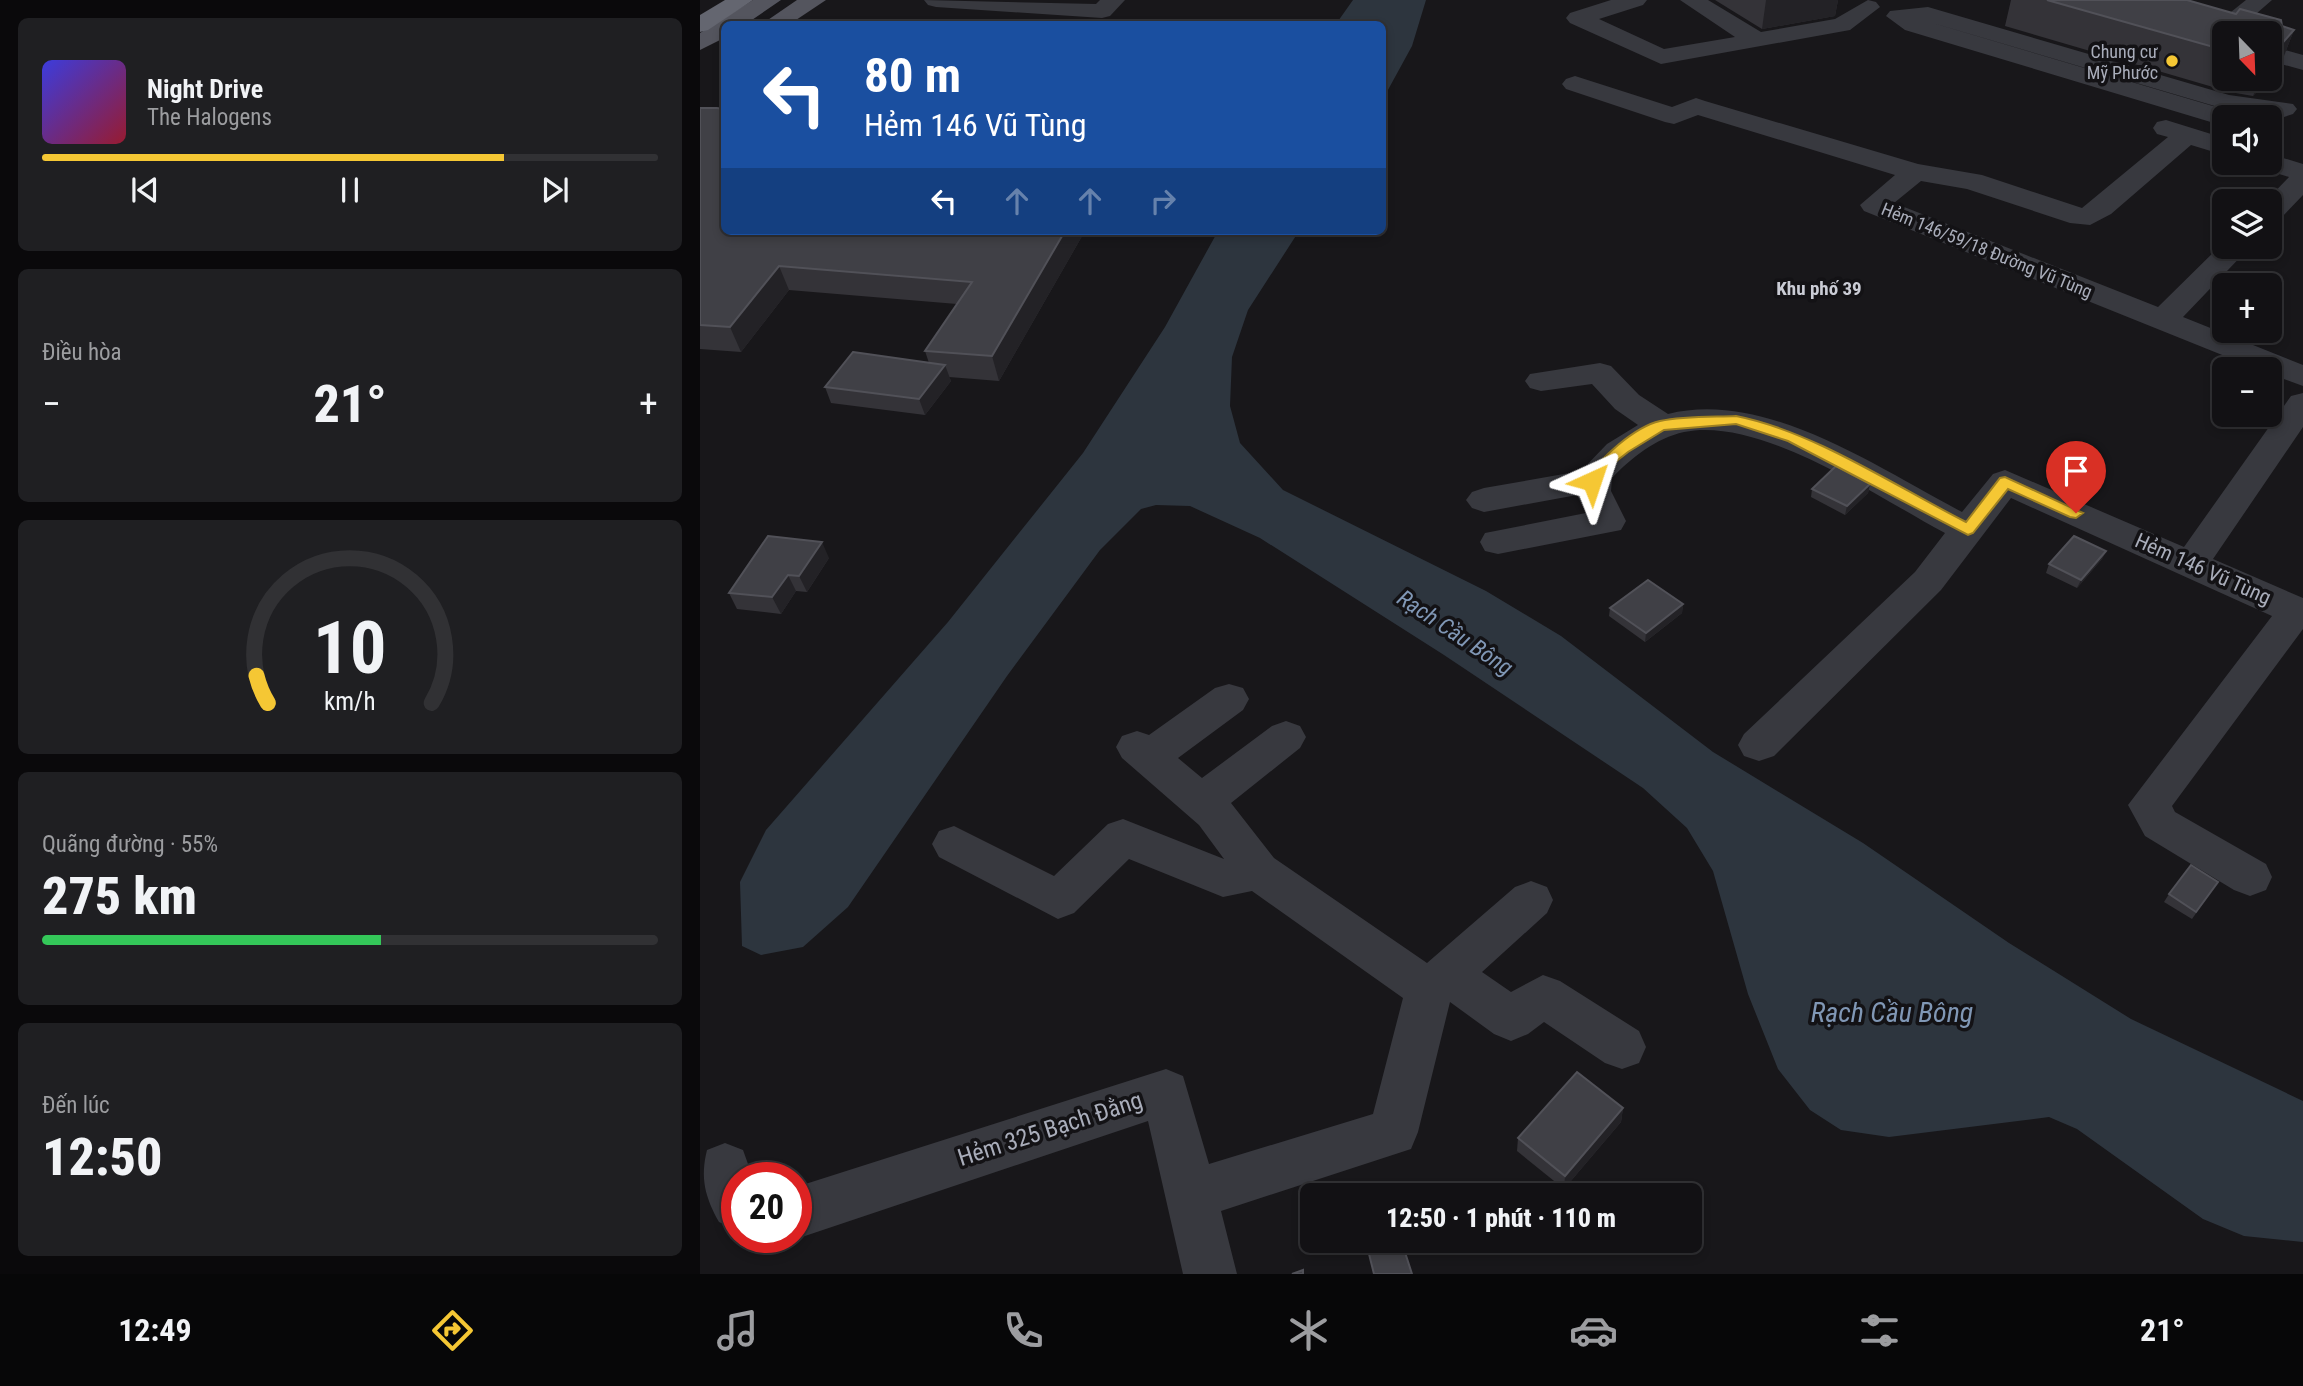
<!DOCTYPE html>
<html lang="vi">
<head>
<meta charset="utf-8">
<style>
  body { margin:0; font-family:"Roboto Condensed",sans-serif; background:#1f1f22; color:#f1f3f6; height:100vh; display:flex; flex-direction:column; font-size:26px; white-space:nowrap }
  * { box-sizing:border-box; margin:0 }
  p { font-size:23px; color:#9c9da0 }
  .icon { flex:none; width:38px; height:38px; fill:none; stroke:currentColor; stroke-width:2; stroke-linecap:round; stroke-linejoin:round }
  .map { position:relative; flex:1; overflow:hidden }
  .sheet { display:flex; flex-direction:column; gap:18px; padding:18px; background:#0a090b; width:700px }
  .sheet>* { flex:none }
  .banner { position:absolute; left:21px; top:21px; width:665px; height:214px; border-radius:10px; box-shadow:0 4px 10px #0003,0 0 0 2px #313134; background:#1a4fa0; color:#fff; overflow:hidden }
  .needle { width:46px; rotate:157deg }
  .tools { position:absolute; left:1512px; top:21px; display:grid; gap:14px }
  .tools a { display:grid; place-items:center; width:70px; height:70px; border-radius:10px; background:#121114; box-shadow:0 4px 10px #0003,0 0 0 2px #313134; font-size:35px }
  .speed { position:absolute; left:21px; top:1162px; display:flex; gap:14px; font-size:35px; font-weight:700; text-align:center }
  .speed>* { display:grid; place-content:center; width:91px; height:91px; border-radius:50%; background:#121114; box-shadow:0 4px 10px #0003,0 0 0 2px #313134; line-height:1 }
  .speed .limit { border:10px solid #d22; background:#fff; color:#111 }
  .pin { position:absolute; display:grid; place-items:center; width:60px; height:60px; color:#fff; margin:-72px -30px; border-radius:50% 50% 50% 0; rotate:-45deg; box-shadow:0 0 7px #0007 }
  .pin .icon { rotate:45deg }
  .me { position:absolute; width:77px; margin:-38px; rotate:42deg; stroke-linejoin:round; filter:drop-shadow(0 0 5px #0008) }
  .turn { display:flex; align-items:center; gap:24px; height:147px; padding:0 28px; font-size:32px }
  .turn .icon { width:91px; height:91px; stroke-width:2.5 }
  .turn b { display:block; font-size:49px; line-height:60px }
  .lanes { display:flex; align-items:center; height:66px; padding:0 28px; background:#0003; justify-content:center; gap:35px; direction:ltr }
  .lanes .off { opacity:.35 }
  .big { font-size:52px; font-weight:800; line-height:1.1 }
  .sheet .tile { flex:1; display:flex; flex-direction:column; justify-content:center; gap:10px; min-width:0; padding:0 24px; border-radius:10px; background:#1f1f22 }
  .sheet .dial { align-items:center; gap:0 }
  .dial svg { height:182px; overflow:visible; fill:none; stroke:#313134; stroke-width:7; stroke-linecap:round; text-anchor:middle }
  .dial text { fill:#f1f3f6; stroke:none }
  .song { display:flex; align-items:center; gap:21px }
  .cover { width:84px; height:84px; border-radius:10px; background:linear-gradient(135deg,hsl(240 70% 55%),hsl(350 70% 35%)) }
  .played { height:7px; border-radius:4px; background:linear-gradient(90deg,#f5c734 75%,#313134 75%) }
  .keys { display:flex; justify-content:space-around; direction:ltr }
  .heat { display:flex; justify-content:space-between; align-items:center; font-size:38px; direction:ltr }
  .charge { height:10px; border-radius:5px; background:linear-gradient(90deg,#34c759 55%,#313134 0) }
  .trip { position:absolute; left:600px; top:1183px; width:402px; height:70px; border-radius:10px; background:#121114; box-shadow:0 4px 10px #0003,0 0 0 2px #313134; font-weight:800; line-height:70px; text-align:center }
  .tab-bar { display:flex; height:112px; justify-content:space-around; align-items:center; background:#070708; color:#9c9da0 }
  .tab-bar .icon { width:49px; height:49px }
  .tab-bar .active { color:#f5c734 }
  .tab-bar b { font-size:32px; color:#f1f3f6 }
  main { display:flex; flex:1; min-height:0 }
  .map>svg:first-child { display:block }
  .water { fill:#2d353e }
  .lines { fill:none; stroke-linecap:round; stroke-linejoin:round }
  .minor { fill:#38393f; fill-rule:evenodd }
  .major { fill:#54555e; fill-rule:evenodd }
  .highway { fill:#646670; fill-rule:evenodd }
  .wall { fill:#343338 }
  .shaded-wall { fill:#232226 }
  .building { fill:#404046; stroke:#515158; stroke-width:2 }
  .route { fill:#f5c734; stroke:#9f8122; stroke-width:2 }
  .poi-dot { fill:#f5c734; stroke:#131215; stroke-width:2.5 }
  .labels { text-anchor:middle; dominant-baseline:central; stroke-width:7; stroke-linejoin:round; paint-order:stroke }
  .far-poi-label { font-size:18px; fill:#a9adba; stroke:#131215; text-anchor:end }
  .far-street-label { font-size:18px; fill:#a9adba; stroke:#131215 }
  .far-neighbourhood-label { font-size:19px; font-weight:bold; fill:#caccd5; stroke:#131215 }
  .street-label { font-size:21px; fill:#a9adba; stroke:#131215 }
  .water-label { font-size:23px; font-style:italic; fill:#8097b5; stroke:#131215 }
  .near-street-label { font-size:24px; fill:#a9adba; stroke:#131215 }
  .near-water-label { font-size:28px; font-style:italic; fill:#8097b5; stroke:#131215 }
</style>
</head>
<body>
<main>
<section class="sheet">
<div class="tile">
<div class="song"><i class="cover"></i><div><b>Night Drive</b><p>The Halogens</p></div></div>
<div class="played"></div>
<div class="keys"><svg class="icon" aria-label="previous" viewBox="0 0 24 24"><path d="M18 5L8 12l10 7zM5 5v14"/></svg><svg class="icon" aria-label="pause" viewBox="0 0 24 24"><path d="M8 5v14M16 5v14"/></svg><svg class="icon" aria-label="next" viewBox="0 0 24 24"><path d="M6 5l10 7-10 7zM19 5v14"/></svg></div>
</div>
<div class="tile"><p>Điều hòa</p>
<div class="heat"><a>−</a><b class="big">21°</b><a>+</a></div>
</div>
<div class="tile dial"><svg viewBox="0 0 100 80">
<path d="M14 69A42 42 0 1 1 86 69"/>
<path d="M14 69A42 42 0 0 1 9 57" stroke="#f5c734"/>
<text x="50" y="56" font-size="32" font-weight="700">10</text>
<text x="50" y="72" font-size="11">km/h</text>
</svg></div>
<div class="tile"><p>Quãng đường · 55%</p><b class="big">275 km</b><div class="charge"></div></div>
<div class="tile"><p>Đến lúc</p><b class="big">12:50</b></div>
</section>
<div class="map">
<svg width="1603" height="1274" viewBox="0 0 1603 1274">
  <rect width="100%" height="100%" fill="#18171a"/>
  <g class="water">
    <polygon points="653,0 726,0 712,46 683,99 682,24 636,24"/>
    <polygon points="518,231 599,231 548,310 532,357 530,406 540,443 583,490 786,591 861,636 1013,752 1163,843 1309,943 1431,1019 1603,1101 1603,1242 1544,1236 1503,1219 1377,1129 1349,1117 1189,1137 1141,1130 1110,1110 1078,1069 1048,994 1013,871 987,828 943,788 744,655 560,538 490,506 456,505 441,509 400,550 307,676 148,907 103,947 61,955 42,946 40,882 66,830 248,622 383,453 465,327"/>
  </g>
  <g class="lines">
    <g class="minor">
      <polygon points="224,0 396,4 400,0 425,0 410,16 402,18 236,7 228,5"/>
      <polygon points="911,0 947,0 943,5 899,19 964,49 1035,37 980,0 1008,0 1061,32 1135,19 1168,0 1176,2 1180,7 1150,30 961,64 870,23 866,18 870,13"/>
      <polygon points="1546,0 1572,0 1534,33 1524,33 1524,47 1506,42 1503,37 1506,32"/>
      <polygon points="1228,7 1529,95 1593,104 1597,109 1593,114 1584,117 1518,107 1226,21 1533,112 1537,117 1524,117 1524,126 1205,30 1186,16 1190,11"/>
      <polygon points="1570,46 1603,55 1603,70 1570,61"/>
      <polygon points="875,76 972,107 996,98 1005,101 1218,164 1282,175 1382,208 1468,137 1457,134 1453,128 1457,122 1466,120 1524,138 1524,155 1491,145 1411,214 1390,225 1370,223 1267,189 1221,181 1194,203 1458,307 1524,242 1524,247 1550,247 1483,317 1603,365 1603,386 1570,374 1570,369 1557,369 1164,211 1160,205 1195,175 998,115 974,124 965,122 866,89 862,84 866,79"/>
      <polygon points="1570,154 1603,164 1603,195 1580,219 1570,222 1570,201 1566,201 1589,177 1560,168 1557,163 1570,163"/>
      <path d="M 900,363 L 911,366 L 939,395 L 968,414 C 1066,389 1179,469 1262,512 L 1293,474 L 1305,470 L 1484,547 L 1591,396 L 1603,393 L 1603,427 L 1513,559 L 1603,598 L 1603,629 L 1472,806 L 1475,812 L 1566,864 L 1572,877 L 1566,890 L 1550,896 L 1534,890 L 1445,836 L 1428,805 L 1572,616 L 1311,498 L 1241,590 L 1074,756 L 1059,761 L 1044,756 L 1038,745 L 1044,734 L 1215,572 L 1245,533 C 1177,497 1061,416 984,432 C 956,438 931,458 912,478 L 911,491 L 926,521 L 921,530 L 798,554 L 785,551 L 780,542 L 785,533 L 886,513 L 877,495 L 784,512 L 772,508 L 766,500 L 772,492 L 784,488 L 881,471 L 907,444 L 938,425 L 915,409 L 892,384 L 841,391 L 830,388 L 825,381 L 830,374 Z"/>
      <polygon points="529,684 543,688 549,699 543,710 478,758 502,778 572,726 586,721 600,726 606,737 600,748 531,803 574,858 727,963 815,887 831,881 847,887 853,900 847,913 782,972 811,992 843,975 860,981 939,1031 946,1047 939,1063 922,1069 905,1063 844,1022 828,1034 811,1041 794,1034 750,1002 718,1132 711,1149 521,1211 537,1274 483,1274 448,1121 96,1239 92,1237 96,1237 96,1187 466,1069 483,1076 509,1164 673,1114 703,998 552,891 523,897 429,859 374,913 358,919 239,857 232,844 239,831 254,826 354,876 408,824 423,819 524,859 499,825 422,758 416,747 422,736 437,731 449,735 515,688"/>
      <path d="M 25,1143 L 43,1150 L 53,1178 L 37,1178 L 37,1230 L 19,1222 C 5,1197 0,1178 7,1150 Z"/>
    </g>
    <g class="major">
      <polygon points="53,0 81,0 46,24 24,24 24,38 0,50 0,33"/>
      <polygon points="97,0 126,0 90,24 62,24"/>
    </g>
    <polygon class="highway" points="25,0 53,0 8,30 0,32 0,15"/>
  </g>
  <g class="wall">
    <polygon points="1015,0 1138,0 1135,16 1062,29"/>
    <polygon points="1311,0 1487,0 1594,30 1580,66 1570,78 1570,33 1524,33 1524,79 1569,79 1553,96 1530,92 1305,26"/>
    <polygon points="0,108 24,231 385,231 299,381 249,377 251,381 225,415 131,403 125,387 229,363 225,351 257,304 89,290 41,352 0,349"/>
    <polygon points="1170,484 1168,493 1145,515 1111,497 1112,489"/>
    <polygon points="1406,551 1402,559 1377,588 1346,573 1349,564"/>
    <polygon points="129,558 107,592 96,591 81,614 37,609 29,593"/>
    <polygon points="983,604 982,613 945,642 909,616 910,608"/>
    <polygon points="1513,889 1492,919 1464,902 1469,894"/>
    <polygon points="923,1108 921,1122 864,1189 817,1151 818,1138"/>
  </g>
  <g class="shaded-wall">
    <polygon points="1066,0 1138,0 1135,16 1062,29"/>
    <polygon points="1594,30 1580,66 1570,78 1570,57"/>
    <polygon points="1560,79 1569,79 1553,96"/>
    <polygon points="365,231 385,231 299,381 292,356"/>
    <polygon points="79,266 89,290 41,352 30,327"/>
    <polygon points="245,365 251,381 225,415 219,399"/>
    <polygon points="1170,484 1168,493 1145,515 1147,506"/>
    <polygon points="122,542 129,558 107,592 99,576"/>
    <polygon points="1406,551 1402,559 1377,588 1381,580"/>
    <polygon points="88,575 96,591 81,614 72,597"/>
    <polygon points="983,604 982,613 945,642 946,633"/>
    <polygon points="923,1108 921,1122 864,1189 865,1176"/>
  </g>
  <g class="building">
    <polygon points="1347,0 1487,0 1536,14 1540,9 1581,20 1582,26 1594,30 1570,57 1570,33 1524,33 1524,50"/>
    <polygon points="0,108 17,108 24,109 24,231 365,231 292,356 225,351 272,282 79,266 30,327 0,325"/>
    <polygon points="153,352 245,365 219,399 125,387"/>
    <polygon points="1136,466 1170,484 1147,506 1112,489"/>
    <polygon points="68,536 122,542 99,576 88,575 72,597 29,593"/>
    <polygon points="1374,536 1406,551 1381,580 1349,564"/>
    <polygon points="948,580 983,604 946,633 910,608"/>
    <polygon points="1491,865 1518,882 1496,912 1469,894"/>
    <polygon points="877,1072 923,1108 865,1176 818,1138"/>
    <polygon points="702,1243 712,1274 674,1274 669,1254"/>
    <polygon points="603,1270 603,1274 592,1274"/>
  </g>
  <path class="route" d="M 1036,416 C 1113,431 1195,486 1266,522 L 1300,478 L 1305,477 L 1383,513 L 1376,518 L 1370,517 L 1308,489 L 1273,533 L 1268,535 L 1088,441 L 1036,424 L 964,430 L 928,452 L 909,467 L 897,484 L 892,485 L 885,481 C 899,459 934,427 960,421 C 984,416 1011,417 1036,416 Z"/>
  <circle class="poi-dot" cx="1472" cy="61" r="7"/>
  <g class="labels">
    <g class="far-poi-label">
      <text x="1458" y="51">Chung cư<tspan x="1458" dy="21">Mỹ Phước</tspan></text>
    </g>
    <g class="far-street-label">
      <text transform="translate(1287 250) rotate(22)">Hẻm 146/59/18 Đường Vũ Tùng</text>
    </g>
    <g class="far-neighbourhood-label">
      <text x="1119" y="288">Khu phố 39</text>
    </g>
    <g class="street-label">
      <text transform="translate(1503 569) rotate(24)">Hẻm 146 Vũ Tùng</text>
    </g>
    <g class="water-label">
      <text transform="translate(755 633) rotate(34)">Rạch Cầu Bông</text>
    </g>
    <g class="near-street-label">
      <text transform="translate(350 1129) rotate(-18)">Hẻm 325 Bạch Đằng</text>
    </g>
    <g class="near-water-label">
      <text x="1192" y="1012">Rạch Cầu Bông</text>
    </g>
  </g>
</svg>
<div class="tools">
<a><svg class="needle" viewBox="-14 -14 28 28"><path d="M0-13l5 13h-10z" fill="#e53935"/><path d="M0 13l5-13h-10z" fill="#9c9da0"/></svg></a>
<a><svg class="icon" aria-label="sound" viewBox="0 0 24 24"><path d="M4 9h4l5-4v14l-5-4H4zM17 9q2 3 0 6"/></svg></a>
<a><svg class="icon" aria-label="layers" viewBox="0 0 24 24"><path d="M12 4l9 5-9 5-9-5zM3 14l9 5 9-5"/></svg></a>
<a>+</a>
<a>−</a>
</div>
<div class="speed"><div class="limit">20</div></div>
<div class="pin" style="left:1376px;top:513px;background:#d93025"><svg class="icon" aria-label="arrive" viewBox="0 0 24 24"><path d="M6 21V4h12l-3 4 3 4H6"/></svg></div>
<svg class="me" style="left:892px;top:481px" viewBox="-20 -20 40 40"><path d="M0-17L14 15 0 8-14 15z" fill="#f5c734" stroke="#fff" stroke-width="4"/></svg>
<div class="trip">12:50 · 1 phút · 110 m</div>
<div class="banner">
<div class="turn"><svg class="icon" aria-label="left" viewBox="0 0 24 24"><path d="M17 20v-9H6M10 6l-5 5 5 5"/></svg><div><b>80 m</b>Hẻm 146 Vũ Tùng</div></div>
<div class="lanes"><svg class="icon" aria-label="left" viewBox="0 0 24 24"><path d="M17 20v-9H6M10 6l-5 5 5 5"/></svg><svg class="icon off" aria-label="ahead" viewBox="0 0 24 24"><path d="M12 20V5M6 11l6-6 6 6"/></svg><svg class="icon off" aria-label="ahead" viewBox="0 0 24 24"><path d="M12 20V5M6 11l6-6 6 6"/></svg><svg class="icon off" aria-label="right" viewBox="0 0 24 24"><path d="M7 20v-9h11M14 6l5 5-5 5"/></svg></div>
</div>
</div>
</main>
<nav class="tab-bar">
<b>12:49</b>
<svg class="icon active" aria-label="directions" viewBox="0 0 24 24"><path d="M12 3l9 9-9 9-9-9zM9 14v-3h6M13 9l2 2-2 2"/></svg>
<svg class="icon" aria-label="music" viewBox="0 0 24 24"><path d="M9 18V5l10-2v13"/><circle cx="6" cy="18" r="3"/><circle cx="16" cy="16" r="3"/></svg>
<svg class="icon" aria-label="phone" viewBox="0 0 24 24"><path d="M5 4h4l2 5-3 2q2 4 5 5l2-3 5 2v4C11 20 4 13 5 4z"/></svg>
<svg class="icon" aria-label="climate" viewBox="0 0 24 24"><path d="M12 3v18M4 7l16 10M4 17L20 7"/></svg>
<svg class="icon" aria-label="car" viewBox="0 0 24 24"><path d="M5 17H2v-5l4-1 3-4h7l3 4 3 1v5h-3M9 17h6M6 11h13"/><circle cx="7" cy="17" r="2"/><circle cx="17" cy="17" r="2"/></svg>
<svg class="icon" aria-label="filters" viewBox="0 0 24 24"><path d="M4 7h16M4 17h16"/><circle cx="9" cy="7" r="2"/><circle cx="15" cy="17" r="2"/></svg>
<b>21°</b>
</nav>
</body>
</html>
